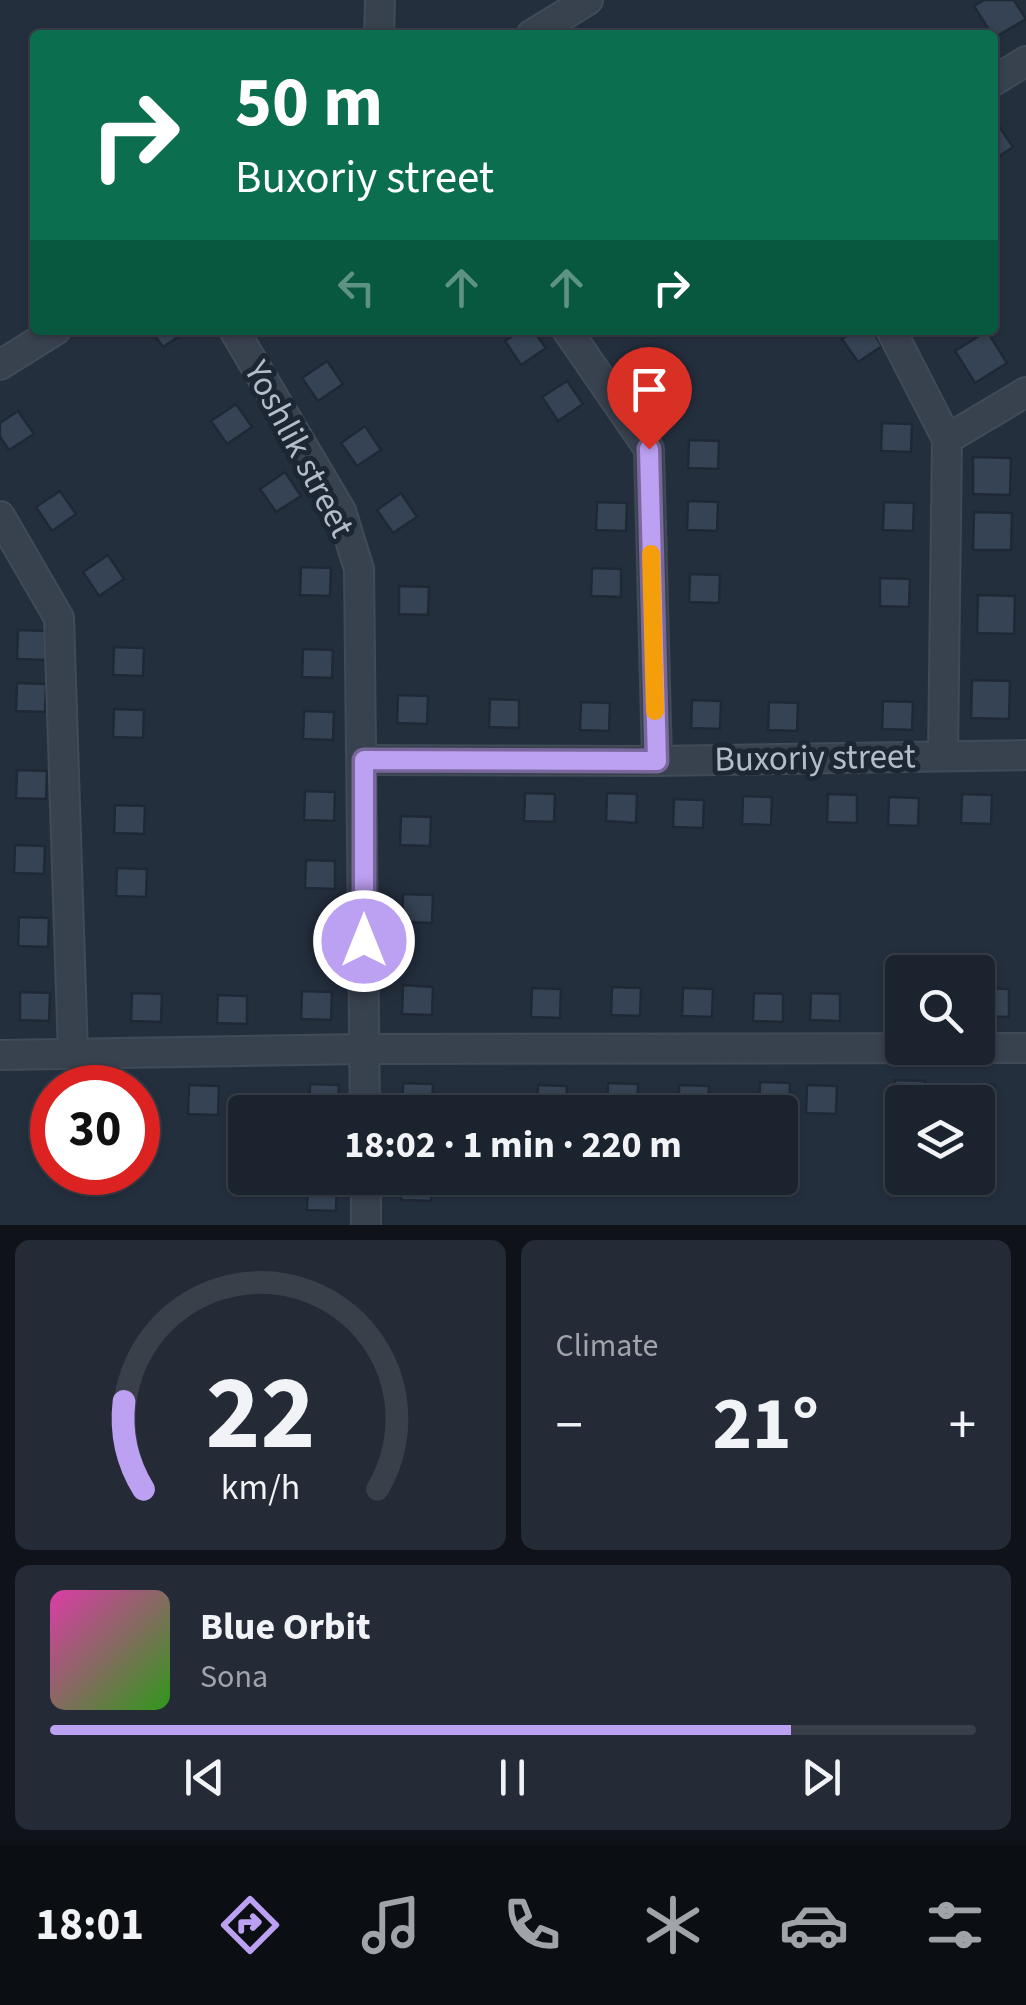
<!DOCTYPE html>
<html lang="en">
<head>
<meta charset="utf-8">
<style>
  body { margin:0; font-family:"Source Sans 3",sans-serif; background:#242b36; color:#f1f3f6; height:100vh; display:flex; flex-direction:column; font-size:38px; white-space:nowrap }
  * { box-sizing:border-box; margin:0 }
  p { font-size:32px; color:#a0a4aa }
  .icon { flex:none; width:55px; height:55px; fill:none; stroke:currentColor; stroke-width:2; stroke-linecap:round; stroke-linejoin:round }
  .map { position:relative; height:1225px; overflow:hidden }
  .side { display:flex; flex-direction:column; gap:15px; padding:15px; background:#0f1319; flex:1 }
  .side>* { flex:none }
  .banner { position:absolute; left:30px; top:30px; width:968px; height:305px; border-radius:10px; box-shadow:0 2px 8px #0004,0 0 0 2px #39404a; background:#0b6e4f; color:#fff; overflow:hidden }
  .fabs { position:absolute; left:885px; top:955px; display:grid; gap:20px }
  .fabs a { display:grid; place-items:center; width:110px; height:110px; border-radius:10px; background:#1b232e; box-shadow:0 2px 8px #0004,0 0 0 2px #39404a; font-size:50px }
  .speed { position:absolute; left:30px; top:1065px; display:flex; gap:20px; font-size:50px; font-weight:700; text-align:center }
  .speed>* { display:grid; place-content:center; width:130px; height:130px; border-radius:50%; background:#1b232e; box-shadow:0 2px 8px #0004,0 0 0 2px #39404a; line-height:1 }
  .speed .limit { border:15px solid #d22; background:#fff; color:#111 }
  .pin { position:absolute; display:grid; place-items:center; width:85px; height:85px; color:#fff; margin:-102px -42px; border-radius:50% 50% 50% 0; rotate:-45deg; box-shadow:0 0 10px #0007 }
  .pin .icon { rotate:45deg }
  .me { position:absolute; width:110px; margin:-55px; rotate:0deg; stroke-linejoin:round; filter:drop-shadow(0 0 8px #0008) }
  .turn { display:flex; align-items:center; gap:35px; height:210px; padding:0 40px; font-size:45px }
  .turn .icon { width:130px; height:130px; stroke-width:2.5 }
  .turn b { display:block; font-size:70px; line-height:85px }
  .lanes { display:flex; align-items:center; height:95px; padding:0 40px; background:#0003; justify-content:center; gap:50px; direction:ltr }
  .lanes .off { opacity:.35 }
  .big { font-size:75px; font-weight:700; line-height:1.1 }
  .side .widget { flex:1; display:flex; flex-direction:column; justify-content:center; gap:15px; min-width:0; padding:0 35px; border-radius:15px; background:#242b36 }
  .side .dial { align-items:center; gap:0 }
  .dial svg { height:260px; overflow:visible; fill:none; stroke:#39404a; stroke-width:7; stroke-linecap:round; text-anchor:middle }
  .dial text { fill:#f1f3f6; stroke:none }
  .song { display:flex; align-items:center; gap:30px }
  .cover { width:120px; height:120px; border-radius:15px; background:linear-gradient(135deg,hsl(320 70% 55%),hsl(110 70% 35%)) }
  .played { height:10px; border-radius:5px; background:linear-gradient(90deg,#bca0f2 80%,#39404a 80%) }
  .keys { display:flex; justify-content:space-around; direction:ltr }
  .heat { display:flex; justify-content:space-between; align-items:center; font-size:55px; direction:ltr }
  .side .tiles { flex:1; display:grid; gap:15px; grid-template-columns:1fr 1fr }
  .widget:last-child { grid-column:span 2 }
  .trip { position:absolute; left:228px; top:1095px; width:570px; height:100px; border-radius:10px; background:#1b232e; box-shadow:0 2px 8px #0004,0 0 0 2px #39404a; font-weight:700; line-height:100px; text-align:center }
  .menu { display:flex; height:160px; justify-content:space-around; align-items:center; background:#0b0e12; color:#a0a4aa }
  .menu .icon { width:70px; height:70px }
  .menu .current { color:#bca0f2 }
  .menu b { font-size:45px; color:#f1f3f6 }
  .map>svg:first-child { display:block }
  .building { fill:#364354; stroke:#1f2835; stroke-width:2.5 }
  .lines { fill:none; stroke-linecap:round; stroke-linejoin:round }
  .minor-casing { stroke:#414a57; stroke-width:32 }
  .minor { stroke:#38414e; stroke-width:28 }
  .route-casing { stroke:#7a689d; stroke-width:25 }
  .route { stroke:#bca0f2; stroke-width:18 }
  .slow { stroke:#f59e0b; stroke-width:18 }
  .labels { text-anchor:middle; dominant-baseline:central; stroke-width:10; stroke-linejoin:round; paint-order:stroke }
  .street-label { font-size:35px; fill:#b4bcc9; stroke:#1d2633 }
</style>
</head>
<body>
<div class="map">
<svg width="1026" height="1225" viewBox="0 0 1026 1225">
  <rect width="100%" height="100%" fill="#242f3e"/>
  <g class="building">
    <polygon points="984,0 1014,0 1026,19 994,38 974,6"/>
    <polygon points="992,116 1013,147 992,161"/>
    <polygon points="151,330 187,330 187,331 163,347"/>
    <polygon points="521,330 533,330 546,348 521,365 505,341"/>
    <polygon points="855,330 872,330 882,346 858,362 842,339"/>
    <polygon points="987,331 1007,363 975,383 955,351"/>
    <polygon points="661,354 677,378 652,394 636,371"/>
    <polygon points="327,361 343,384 318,401 302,378"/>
    <polygon points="567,381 583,404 558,421 542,397"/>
    <polygon points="236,404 252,427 227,444 211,421"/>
    <polygon points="18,411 34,434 9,450 0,437 0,423"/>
    <polygon points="882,423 912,424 911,452 881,451"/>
    <polygon points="365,426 381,450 357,466 341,443"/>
    <polygon points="689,440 719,441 718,469 688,468"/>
    <polygon points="973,457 1011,458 1010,495 973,494"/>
    <polygon points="285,472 301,496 276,512 260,489"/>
    <polygon points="60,491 76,514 52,531 36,507"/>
    <polygon points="401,493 417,517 393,533 377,510"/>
    <polygon points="688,501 718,502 717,531 687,530"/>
    <polygon points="597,502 627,503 626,531 596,530"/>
    <polygon points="884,502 914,503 913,531 883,530"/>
    <polygon points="974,512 1012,513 1011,550 973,550"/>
    <polygon points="108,555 124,579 99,596 83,572"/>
    <polygon points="301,567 331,568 330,596 300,595"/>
    <polygon points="592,568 621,569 621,597 591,596"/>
    <polygon points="690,574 720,575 719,603 689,602"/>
    <polygon points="880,578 910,579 909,607 880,606"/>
    <polygon points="399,586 429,587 428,615 399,614"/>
    <polygon points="978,595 1015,596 1014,634 977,633"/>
    <polygon points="18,630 48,631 47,660 17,659"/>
    <polygon points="114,647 144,648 143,676 113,675"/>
    <polygon points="303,649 333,650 332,678 302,677"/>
    <polygon points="972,680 1010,681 1009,719 971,718"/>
    <polygon points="17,683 46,684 45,712 16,711"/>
    <polygon points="398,695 428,696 427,724 397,723"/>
    <polygon points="490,699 519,700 519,728 489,727"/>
    <polygon points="692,700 721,701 720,729 691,728"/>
    <polygon points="883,701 913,702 912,730 882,729"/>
    <polygon points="581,702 610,703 609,731 580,730"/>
    <polygon points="769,702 798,703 797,731 768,730"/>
    <polygon points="114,709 144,710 143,738 113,737"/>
    <polygon points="304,711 334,712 333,740 303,739"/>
    <polygon points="17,770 47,771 46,799 16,798"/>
    <polygon points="305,791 335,792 334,821 304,820"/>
    <polygon points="525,793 555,794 554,822 524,821"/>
    <polygon points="607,793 637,794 636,823 606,821"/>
    <polygon points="828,794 857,795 857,823 827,822"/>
    <polygon points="962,794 992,795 991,824 961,823"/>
    <polygon points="743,796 772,797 771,825 742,824"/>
    <polygon points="889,797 919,798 918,826 888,825"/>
    <polygon points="674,799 704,800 703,828 673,827"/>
    <polygon points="115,805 145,806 144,834 114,833"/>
    <polygon points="401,816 431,817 430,846 400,845"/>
    <polygon points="15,845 45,846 44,874 14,873"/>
    <polygon points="306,860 335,861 335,889 305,888"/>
    <polygon points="117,868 147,869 146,897 116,896"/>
    <polygon points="403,894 433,895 432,923 402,922"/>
    <polygon points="19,917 49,918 48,947 18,946"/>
    <polygon points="403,985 433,987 432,1015 402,1014"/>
    <polygon points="612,987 641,988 640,1016 611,1015"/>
    <polygon points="532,988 561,989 560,1018 531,1017"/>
    <polygon points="683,988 713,989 712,1017 682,1016"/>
    <polygon points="980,988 1009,989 1009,1017 979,1016"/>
    <polygon points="302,991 332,992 331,1020 301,1019"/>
    <rect x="893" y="991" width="9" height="28"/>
    <polygon points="20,992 50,993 49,1021 20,1020"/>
    <polygon points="132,993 162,994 161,1022 131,1021"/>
    <polygon points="754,993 783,994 783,1022 753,1021"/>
    <polygon points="811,993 840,994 840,1021 810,1020"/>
    <polygon points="218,995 247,996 247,1024 217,1023"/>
    <polygon points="895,1080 925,1081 924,1102 902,1102 902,1109 894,1109"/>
    <polygon points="760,1082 790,1083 789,1111 759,1110"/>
    <polygon points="403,1083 433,1084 432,1112 402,1111"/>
    <polygon points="608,1083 638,1084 637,1112 607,1111"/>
    <polygon points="310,1084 339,1085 338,1112 309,1112"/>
    <polygon points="965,1084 995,1085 994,1113 978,1112 978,1102 965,1102"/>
    <polygon points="189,1085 219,1086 218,1115 188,1114"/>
    <polygon points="538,1085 567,1086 566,1112 537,1112"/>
    <polygon points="679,1085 709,1086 708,1112 679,1112"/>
    <polygon points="807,1085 837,1086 836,1114 806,1113"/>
    <polygon points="402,1178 432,1178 431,1201 401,1200"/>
    <polygon points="308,1182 337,1183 336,1211 307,1210"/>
  </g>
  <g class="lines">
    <defs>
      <g id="minor">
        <polyline points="379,35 380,0"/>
        <polyline points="531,35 588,0"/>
        <polyline points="992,82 1026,61"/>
        <polyline points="234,330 341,511 359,569 365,1112"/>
        <polyline points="567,330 649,449 657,761"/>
        <polyline points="891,330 947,439"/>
        <polyline points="0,365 56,330"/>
        <polyline points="0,516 59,618 73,1055"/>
        <polyline points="943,756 947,439 1026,392"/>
        <polyline points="364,760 657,761 1026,755"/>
        <polyline points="0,1055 364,1049 1026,1048"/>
        <polyline points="366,1178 366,1225"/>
      </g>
    </defs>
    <use href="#minor" class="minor-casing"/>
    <use href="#minor" class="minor"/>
  </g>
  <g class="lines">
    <defs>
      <polyline id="route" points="364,941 364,760 657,761 649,449"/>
    </defs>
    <use href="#route" class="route-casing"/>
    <use href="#route" class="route"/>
    <polyline class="slow" points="651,554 655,711"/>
  </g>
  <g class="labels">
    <g class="street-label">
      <text transform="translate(299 449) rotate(62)">Yoshlik street</text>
      <text transform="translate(815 758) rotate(-1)">Buxoriy street</text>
    </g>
  </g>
</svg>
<div class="fabs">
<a><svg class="icon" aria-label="search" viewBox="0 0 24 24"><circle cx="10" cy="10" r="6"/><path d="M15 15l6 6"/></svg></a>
<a><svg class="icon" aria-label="layers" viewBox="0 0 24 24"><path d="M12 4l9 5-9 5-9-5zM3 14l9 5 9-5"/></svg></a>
</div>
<div class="speed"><div class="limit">30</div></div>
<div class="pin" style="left:649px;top:449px;background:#d93025"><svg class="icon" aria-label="arrive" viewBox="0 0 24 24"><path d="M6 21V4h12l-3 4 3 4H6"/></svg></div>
<svg class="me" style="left:364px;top:941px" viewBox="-20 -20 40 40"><circle r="17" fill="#bca0f2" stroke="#fff" stroke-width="3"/><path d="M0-11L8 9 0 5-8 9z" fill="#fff"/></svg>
<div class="trip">18:02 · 1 min · 220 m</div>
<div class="banner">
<div class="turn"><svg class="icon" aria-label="right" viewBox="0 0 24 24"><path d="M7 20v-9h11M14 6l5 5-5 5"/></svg><div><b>50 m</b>Buxoriy street</div></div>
<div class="lanes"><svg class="icon off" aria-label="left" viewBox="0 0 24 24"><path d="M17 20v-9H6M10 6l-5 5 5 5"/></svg><svg class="icon off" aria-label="ahead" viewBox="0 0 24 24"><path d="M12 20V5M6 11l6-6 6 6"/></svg><svg class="icon off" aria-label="ahead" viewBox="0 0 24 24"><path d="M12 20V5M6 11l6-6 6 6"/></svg><svg class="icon" aria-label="right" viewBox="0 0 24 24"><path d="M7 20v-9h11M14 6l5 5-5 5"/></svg></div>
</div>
</div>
<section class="side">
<div class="tiles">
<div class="widget dial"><svg viewBox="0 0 100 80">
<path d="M14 69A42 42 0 1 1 86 69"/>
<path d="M14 69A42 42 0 0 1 8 42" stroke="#bca0f2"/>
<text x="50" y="56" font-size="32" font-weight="700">22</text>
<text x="50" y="72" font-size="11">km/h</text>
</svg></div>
<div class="widget"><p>Climate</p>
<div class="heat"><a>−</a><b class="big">21°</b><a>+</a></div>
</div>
<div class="widget">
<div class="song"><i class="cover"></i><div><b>Blue Orbit</b><p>Sona</p></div></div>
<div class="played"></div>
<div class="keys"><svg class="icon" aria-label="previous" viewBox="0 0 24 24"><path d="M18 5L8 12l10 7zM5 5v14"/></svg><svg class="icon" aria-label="pause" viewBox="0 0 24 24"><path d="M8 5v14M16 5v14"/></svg><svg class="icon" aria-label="next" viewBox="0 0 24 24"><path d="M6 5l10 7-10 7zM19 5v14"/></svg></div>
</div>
</div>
</section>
<nav class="menu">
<b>18:01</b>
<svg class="icon current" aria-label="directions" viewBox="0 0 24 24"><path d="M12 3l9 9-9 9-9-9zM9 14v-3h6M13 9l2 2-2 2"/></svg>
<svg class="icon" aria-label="music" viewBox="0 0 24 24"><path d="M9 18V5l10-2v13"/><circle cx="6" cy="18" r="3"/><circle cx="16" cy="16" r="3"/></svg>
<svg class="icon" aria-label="phone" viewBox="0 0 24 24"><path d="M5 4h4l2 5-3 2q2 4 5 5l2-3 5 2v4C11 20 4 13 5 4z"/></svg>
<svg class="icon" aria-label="climate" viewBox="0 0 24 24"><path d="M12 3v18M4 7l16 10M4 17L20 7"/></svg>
<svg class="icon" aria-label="car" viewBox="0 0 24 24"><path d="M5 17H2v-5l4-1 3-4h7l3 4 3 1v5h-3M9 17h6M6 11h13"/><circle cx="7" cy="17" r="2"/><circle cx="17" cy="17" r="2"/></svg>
<svg class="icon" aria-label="filters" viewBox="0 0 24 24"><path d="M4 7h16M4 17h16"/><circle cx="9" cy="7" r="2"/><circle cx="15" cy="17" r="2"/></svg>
</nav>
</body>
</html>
